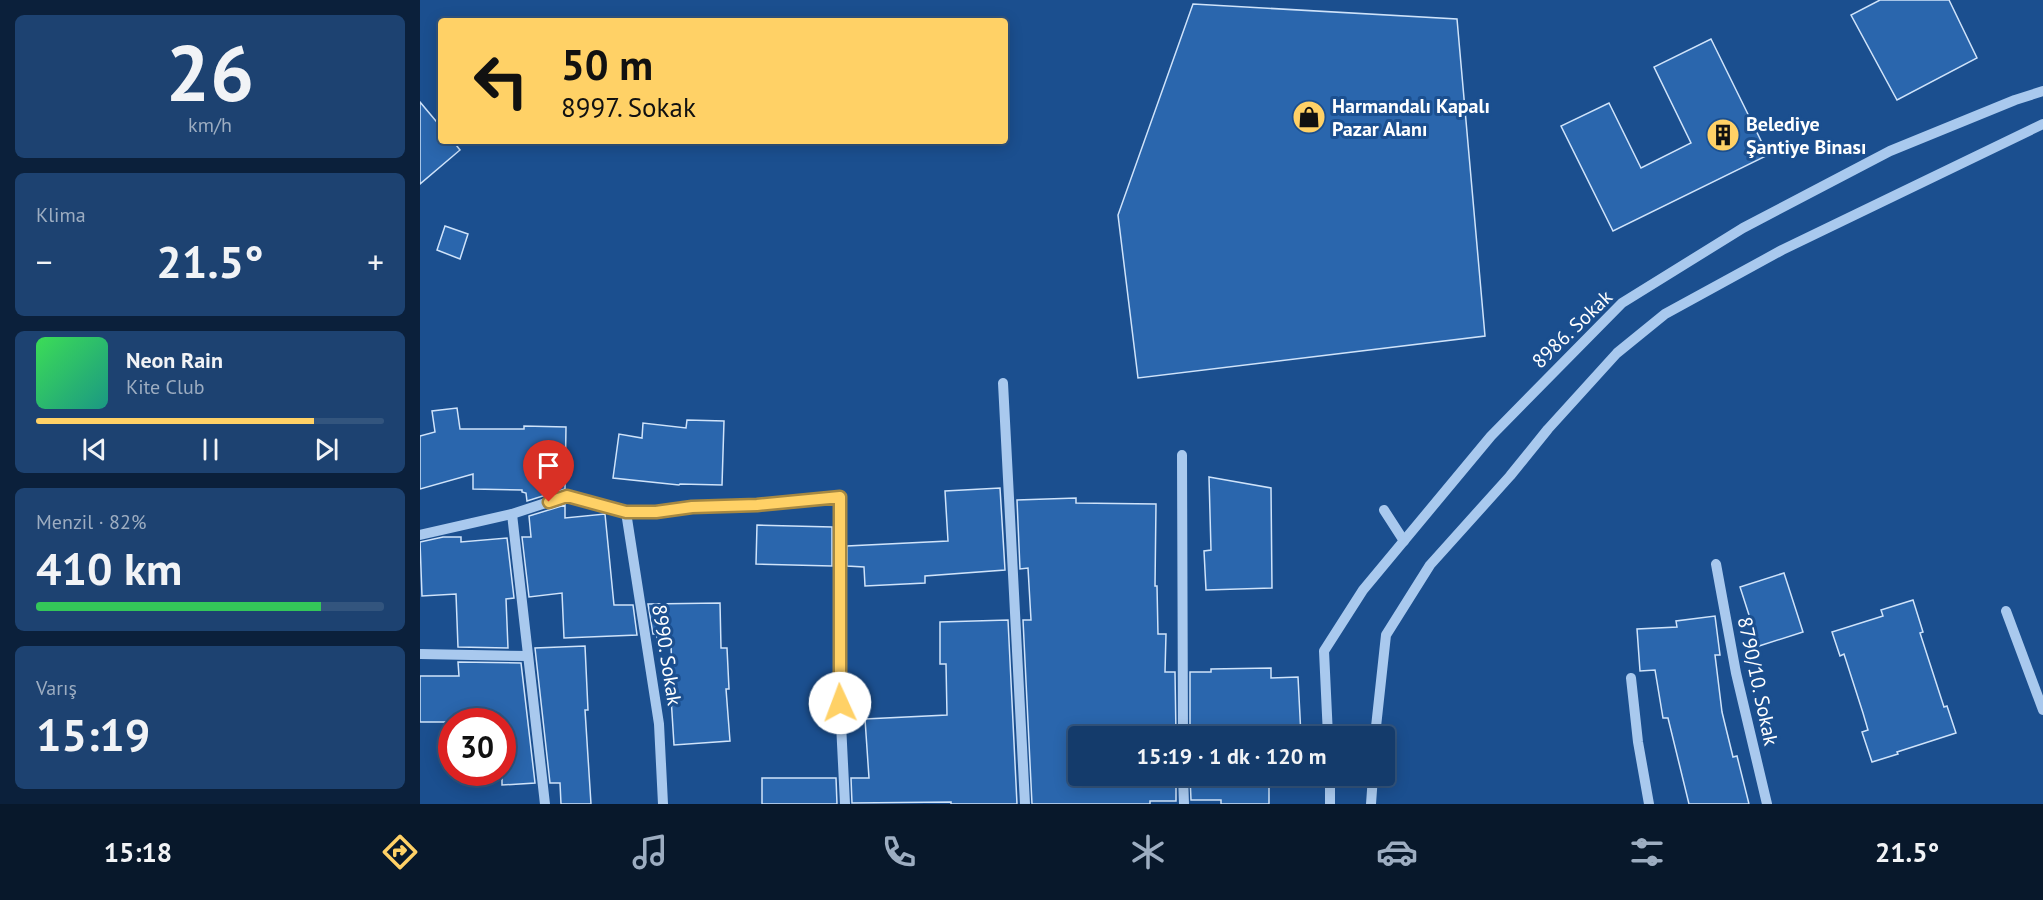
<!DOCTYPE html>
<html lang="tr">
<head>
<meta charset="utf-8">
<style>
  body { margin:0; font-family:"PT Sans",sans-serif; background:#1d4271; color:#f1f3f6; height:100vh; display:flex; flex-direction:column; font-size:22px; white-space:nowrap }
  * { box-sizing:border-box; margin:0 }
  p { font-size:20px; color:#9dadc1 }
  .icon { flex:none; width:33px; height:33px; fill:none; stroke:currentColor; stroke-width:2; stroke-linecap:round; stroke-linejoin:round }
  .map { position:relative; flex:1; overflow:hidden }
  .sheet { display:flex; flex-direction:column; gap:15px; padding:15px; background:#0b203b; width:420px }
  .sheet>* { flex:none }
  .banner { position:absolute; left:18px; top:18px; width:570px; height:126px; border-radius:6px; box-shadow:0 3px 15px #0003,0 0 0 2px #33557e; background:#ffd166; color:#111; overflow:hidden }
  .speed { position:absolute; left:18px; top:708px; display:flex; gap:12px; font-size:30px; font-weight:700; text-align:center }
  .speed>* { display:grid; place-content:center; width:78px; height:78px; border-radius:50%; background:#143b6b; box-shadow:0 3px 15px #0003,0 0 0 2px #33557e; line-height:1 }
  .speed .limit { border:9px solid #d22; background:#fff; color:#111 }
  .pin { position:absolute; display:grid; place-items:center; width:51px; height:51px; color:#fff; margin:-62px -26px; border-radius:50% 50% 50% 0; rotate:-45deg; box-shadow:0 0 6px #0007 }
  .pin .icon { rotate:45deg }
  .me { position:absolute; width:66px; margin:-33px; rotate:358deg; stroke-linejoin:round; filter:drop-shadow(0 0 4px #0008) }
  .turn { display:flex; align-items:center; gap:21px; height:126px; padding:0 24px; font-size:27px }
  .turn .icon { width:78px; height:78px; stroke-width:2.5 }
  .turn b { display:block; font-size:42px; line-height:51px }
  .big { font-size:45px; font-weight:700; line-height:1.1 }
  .sheet .tile { flex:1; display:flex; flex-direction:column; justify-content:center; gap:9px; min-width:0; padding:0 21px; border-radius:9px; background:#1d4271 }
  .sheet .dial { align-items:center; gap:0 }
  .dial b { font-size:78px; line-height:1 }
  .song { display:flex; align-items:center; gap:18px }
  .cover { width:72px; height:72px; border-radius:9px; background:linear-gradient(135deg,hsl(130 70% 55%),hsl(170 70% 35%)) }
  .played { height:6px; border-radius:3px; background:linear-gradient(90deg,#ffd166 80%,#33557e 80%) }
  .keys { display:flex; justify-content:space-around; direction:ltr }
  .heat { display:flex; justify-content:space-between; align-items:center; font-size:33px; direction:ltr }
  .charge { height:9px; border-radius:4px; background:linear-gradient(90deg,#34c759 82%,#33557e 0) }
  .trip { position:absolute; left:648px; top:726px; width:327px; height:60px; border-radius:6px; background:#143b6b; box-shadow:0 3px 15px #0003,0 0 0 2px #33557e; font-weight:700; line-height:60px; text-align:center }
  .tabs { display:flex; height:96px; justify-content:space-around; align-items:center; background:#08182b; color:#9dadc1 }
  .tabs .icon { width:42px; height:42px }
  .tabs .active { color:#ffd166 }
  .tabs b { font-size:27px; color:#f1f3f6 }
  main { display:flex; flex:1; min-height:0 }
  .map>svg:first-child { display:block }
  .building { fill:#2a66ad; stroke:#cfe3fa; stroke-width:1.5 }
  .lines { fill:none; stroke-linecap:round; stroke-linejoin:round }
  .minor { stroke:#a9c9ee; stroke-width:10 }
  .route-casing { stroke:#a68842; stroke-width:15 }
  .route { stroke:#ffd166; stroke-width:10 }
  .labels { text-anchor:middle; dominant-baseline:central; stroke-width:6; stroke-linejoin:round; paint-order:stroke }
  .poi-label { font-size:20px; font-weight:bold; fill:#fff; stroke:#1b4f8f; text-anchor:start }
  .street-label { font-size:20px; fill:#fff; stroke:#1b4f8f }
</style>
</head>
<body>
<main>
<section class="sheet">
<div class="tile dial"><b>26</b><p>km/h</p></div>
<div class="tile"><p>Klima</p>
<div class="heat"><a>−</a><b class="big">21.5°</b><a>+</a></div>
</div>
<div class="tile">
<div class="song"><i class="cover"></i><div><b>Neon Rain</b><p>Kite Club</p></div></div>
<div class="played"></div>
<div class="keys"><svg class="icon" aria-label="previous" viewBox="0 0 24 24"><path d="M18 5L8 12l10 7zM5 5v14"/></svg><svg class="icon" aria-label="pause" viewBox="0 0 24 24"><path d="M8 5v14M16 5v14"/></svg><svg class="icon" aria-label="next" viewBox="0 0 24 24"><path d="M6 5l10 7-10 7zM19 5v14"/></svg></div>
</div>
<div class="tile"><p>Menzil · 82%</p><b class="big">410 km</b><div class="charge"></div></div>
<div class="tile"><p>Varış</p><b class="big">15:19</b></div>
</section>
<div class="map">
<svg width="1623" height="804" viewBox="0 0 1623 804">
  <rect width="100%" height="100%" fill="#1b4f8f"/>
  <g class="building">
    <polygon points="1460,0 1529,0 1557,58 1477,100 1431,15"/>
    <polygon points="773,4 1037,19 1065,336 718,378 698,215"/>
    <polygon points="1291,39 1348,155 1193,231 1141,126 1189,103 1221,168 1271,143 1234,67"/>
    <polygon points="0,102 21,127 21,141 33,141 40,150 0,184"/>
    <polygon points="25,226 48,234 40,259 17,250"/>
    <polygon points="37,408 40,429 104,429 104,426 146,427 145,489 107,501 106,493 102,492 102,490 53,489 53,474 0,489 0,436 15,432 12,411"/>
    <polygon points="267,420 304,421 302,485 260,484 259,485 193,478 199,434 222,438 223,423 266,428"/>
    <polygon points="789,477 851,488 852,588 786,590 784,551 791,550"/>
    <polygon points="580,488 585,570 505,576 505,583 445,586 444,567 427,566 427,546 528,541 525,491"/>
    <polygon points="656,498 656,503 736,504 735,586 737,586 738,634 746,634 745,672 755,672 756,736 658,736 658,776 756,776 756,801 730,801 730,804 612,804 603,620 611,620 608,568 600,569 597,500"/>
    <polygon points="145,505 145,518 185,514 194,605 213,605 217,635 144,638 142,593 109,597 102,537 111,537 109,516"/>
    <polygon points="337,525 412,527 412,566 336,564"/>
    <polygon points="23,537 41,537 41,542 87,538 94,598 86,599 88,648 38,647 36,594 2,596 0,542"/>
    <polygon points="1364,573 1383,632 1339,646 1320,587"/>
    <polygon points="1493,600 1503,632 1500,633 1524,707 1527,706 1536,733 1477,752 1478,754 1452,762 1442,732 1448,730 1443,713 1424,654 1420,656 1412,632 1463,616 1461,610"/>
    <polygon points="300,603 301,648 307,648 309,689 306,689 310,741 254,745 251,697 253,697 251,645 237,645 237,634 233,634 228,604"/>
    <polygon points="1295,616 1300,655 1295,655 1302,712 1313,757 1317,756 1329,804 1269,804 1248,718 1243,718 1235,670 1220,671 1217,629 1257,627 1256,621"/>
    <polygon points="588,620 597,804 531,804 531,802 432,803 431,778 449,778 445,719 527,715 526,664 520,664 520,622"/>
    <polygon points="165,646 168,710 165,710 171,804 141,804 140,783 130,783 115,648"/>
    <polygon points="38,662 101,663 115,783 82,785 82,722 0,722 0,676 39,676"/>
    <polygon points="851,668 851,678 878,677 881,736 770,736 770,672 791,672 791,669"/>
    <polygon points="770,776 849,776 849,804 801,804 801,800 771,800"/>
    <polygon points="342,778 416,778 417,804 342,804"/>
  </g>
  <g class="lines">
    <g class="minor">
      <polyline points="583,383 605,804"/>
      <polyline points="762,455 763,736"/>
      <polyline points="964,510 984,541"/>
      <polyline points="206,512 239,724 243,804"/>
      <polyline points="92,514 125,804"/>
      <polyline points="0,535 92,514 147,496 206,512 236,512 272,507 337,505 420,497 419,683 425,804"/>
      <polyline points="1296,564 1316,673 1347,804"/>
      <polyline points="1586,611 1623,710"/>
      <polyline points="0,654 108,656"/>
      <polyline points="1211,678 1218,742 1229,804"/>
      <polyline points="908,736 904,651 943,590 1071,436 1202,303 1323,228 1470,151 1595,100 1623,91"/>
      <polyline points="955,736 966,635 1010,565 1090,476 1128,429 1197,353 1245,314 1362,250 1623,124"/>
      <polyline points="763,776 764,804"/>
      <polyline points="910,776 910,804"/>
      <polyline points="951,804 953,776"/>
    </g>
  </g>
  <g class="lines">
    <defs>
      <polyline id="route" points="129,502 147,496 206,512 236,512 272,507 337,505 420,497 420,703"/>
    </defs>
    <use href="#route" class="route-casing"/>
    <use href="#route" class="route"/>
  </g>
  <defs>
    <symbol id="shop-disc" viewBox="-11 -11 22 22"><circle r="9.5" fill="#ffd166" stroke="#1b4f8f"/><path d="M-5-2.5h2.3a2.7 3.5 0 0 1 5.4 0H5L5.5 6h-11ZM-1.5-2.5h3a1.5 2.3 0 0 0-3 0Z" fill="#111"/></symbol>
    <symbol id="building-disc" viewBox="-11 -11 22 22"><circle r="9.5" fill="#ffd166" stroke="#1b4f8f"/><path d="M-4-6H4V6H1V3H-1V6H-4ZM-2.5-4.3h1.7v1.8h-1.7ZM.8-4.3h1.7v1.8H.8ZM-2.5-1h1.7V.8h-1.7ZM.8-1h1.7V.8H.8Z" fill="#111"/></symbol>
  </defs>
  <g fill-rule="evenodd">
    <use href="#shop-disc" x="870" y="98" width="38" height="38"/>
    <use href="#building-disc" x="1284" y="116" width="38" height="38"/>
  </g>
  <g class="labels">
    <g class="poi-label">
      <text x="912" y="106">Harmandalı Kapalı<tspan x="912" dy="23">Pazar Alanı</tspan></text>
      <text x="1326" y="124">Belediye<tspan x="1326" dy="23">Şantiye Binası</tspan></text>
    </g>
    <g class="street-label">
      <text transform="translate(1152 329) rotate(-44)">8986. Sokak</text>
      <text transform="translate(247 655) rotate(81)">8990. Sokak</text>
      <text transform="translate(1338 681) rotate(78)">8790/10. Sokak</text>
    </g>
  </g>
</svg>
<div class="speed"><div class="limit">30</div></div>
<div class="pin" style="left:129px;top:502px;background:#d93025"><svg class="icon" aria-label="arrive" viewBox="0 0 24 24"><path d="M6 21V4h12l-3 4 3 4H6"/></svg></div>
<svg class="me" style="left:420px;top:703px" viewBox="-20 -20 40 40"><circle r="19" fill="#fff"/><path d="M0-13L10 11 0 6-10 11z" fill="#ffd166"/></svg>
<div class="trip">15:19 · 1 dk · 120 m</div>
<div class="banner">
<div class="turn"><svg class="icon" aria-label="left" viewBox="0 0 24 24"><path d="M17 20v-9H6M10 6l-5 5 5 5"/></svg><div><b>50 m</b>8997. Sokak</div></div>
</div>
</div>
</main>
<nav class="tabs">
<b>15:18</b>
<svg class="icon active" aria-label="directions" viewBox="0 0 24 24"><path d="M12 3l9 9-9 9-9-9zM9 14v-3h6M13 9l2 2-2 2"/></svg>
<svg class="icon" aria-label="music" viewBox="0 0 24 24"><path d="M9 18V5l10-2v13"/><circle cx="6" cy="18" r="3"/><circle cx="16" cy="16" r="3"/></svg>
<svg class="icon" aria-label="phone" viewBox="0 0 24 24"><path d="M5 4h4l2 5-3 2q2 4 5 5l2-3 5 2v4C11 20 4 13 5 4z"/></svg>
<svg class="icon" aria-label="climate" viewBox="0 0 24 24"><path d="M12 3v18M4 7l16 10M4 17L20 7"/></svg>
<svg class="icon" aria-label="car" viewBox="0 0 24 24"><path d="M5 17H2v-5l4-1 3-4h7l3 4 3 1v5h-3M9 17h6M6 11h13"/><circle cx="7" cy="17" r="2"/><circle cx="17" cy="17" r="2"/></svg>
<svg class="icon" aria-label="filters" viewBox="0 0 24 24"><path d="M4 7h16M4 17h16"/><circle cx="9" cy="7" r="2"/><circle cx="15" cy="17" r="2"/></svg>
<b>21.5°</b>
</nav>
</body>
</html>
